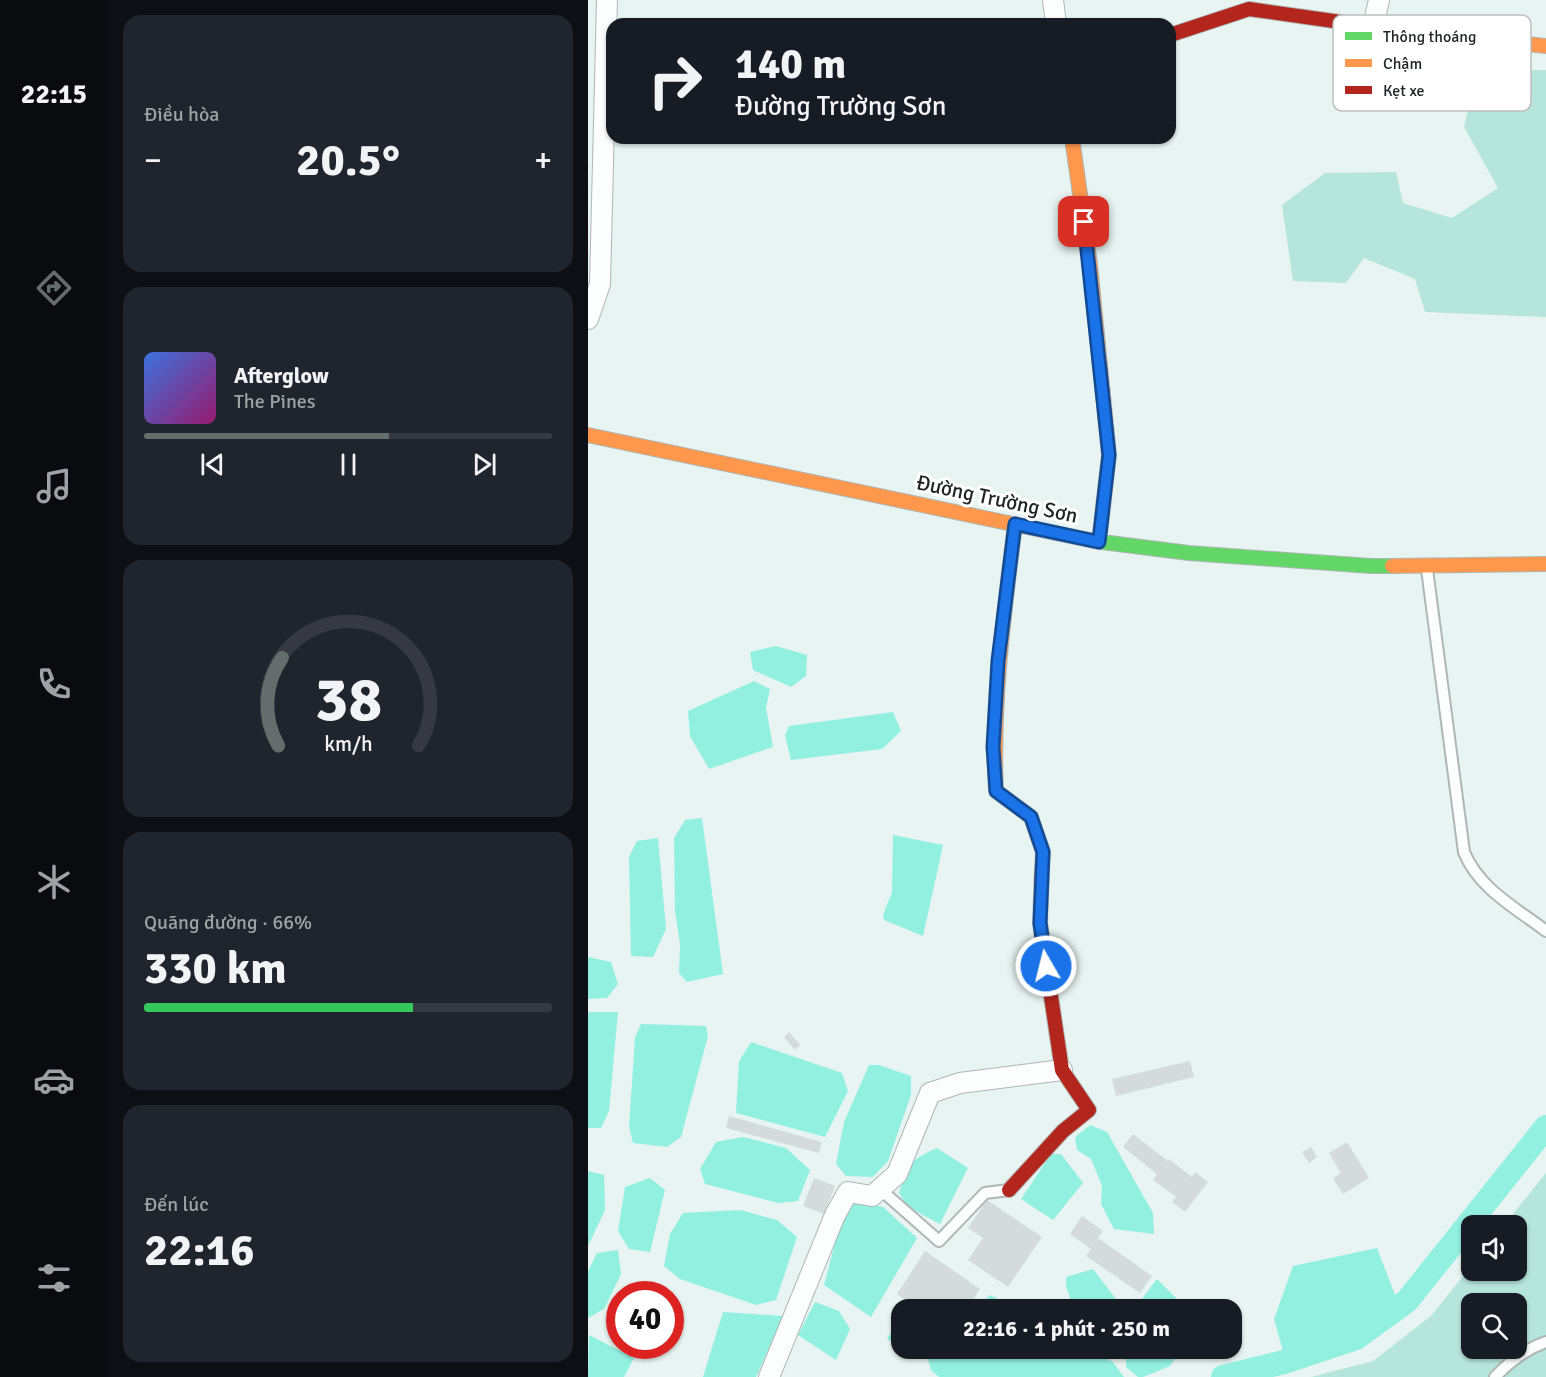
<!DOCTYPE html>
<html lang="vi">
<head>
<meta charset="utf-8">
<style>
  body { margin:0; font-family:Signika,sans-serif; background:#20242c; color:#f1f3f6; height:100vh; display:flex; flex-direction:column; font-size:22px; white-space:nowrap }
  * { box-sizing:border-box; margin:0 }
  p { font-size:20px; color:#9ea1a6 }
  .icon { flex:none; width:33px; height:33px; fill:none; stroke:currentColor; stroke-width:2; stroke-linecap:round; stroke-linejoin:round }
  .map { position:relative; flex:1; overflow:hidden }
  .drawer { display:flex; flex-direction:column; gap:15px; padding:15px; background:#0d0f14; width:480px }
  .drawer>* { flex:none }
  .banner { position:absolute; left:18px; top:18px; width:570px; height:126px; border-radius:18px; box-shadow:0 2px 4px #0004; background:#171b24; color:#f1f3f6; overflow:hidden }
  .tools { position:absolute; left:873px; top:1215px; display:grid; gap:12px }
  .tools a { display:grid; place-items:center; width:66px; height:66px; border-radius:12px; background:#171b24; box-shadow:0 2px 4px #0004; font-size:30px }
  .speed { position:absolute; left:18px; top:1281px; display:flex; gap:12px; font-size:30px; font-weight:700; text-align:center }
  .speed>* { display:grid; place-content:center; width:78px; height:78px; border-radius:50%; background:#171b24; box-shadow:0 2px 4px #0004; line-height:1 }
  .speed .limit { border:9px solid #d22; background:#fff; color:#111 }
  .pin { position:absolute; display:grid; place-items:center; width:51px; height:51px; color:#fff; margin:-26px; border-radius:12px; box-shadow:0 3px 9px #0006 }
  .me { position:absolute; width:66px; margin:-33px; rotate:352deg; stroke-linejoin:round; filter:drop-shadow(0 0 4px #0008) }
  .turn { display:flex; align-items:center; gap:21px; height:126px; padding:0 30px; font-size:27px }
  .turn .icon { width:78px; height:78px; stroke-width:2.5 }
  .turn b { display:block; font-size:42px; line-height:51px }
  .big { font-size:45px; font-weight:700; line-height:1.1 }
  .drawer .tile { flex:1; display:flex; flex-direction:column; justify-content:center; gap:9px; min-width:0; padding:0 21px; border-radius:18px; background:#20242c }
  .drawer .dial { align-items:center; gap:0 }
  .dial svg { height:156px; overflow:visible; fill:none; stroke:#363941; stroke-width:7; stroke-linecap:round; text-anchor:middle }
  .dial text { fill:#f1f3f6; stroke:none }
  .song { display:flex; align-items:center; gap:18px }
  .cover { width:72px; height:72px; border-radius:9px; background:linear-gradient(135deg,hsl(220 70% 55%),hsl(320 70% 35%)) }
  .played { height:6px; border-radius:3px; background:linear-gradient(90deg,#656d6c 60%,#363941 60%) }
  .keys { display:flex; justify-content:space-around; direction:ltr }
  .heat { display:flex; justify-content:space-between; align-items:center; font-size:33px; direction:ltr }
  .charge { height:9px; border-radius:4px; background:linear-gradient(90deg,#34c759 66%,#363941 0) }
  .trip { position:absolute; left:303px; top:1299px; width:351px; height:60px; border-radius:18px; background:#171b24; box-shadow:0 2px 4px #0004; font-weight:700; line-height:60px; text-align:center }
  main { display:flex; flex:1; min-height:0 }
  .menu { display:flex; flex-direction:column; width:108px; justify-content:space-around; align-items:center; background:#090b0e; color:#9ea1a6 }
  .menu .icon { width:42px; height:42px }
  .menu .current { color:#656d6c }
  .menu b { font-size:27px; color:#f1f3f6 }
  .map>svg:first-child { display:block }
  .green { fill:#b6e5dc; fill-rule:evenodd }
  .water { fill:#92f0e0 }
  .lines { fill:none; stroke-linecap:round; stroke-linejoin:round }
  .canal { stroke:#92f0e0; stroke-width:24 }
  .building { fill:#d3dcda }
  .lane-casing { stroke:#aeb7b5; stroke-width:14 }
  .street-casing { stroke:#aeb7b5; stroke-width:22 }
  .fast-casing { stroke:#aeb7b5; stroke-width:16 }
  .slow-casing { stroke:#aeb7b5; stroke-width:16 }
  .jam-casing { stroke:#aeb7b5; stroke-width:16 }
  .lane { stroke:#fcfdfd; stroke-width:10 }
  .street { stroke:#fcfdfd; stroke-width:20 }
  .fast { stroke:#63d668; stroke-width:14 }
  .slow { stroke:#ff974d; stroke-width:14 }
  .jam { stroke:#b3261e; stroke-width:14 }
  .route-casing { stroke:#114b97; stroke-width:15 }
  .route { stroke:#1a73e8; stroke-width:10 }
  .labels { text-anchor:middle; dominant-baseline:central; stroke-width:6; stroke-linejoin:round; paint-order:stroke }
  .street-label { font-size:21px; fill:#1e2524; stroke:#fff }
  .key { fill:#fff; stroke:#bcbebd; stroke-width:1.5 }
  .key-label { font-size:16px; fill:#1e2524 }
</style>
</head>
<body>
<main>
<nav class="menu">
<b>22:15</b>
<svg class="icon current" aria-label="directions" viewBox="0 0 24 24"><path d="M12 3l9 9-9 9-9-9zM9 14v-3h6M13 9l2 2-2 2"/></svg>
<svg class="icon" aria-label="music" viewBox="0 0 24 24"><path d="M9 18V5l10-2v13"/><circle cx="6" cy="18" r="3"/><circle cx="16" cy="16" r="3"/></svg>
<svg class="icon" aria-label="phone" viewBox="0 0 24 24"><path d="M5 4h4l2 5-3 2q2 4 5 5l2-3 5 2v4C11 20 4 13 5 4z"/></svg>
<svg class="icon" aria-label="climate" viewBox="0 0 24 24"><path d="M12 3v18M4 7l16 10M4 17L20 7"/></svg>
<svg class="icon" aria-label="car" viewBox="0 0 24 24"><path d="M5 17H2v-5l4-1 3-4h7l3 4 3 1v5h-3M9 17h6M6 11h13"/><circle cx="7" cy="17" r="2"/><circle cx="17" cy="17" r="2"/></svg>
<svg class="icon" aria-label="filters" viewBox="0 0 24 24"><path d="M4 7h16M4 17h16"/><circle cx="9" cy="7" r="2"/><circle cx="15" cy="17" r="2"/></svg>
</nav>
<section class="drawer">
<div class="tile"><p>Điều hòa</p>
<div class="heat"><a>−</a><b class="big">20.5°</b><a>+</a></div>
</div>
<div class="tile">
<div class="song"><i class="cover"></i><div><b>Afterglow</b><p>The Pines</p></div></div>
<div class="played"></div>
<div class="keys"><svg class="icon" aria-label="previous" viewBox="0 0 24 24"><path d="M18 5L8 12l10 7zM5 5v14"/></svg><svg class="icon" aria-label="pause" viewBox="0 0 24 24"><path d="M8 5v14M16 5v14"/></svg><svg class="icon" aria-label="next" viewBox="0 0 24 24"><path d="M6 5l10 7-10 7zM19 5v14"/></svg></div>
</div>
<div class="tile dial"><svg viewBox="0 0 100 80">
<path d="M14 69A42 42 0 1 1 86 69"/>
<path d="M14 69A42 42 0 0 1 16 24" stroke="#656d6c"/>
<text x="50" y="56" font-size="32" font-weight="700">38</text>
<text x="50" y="72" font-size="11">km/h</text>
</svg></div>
<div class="tile"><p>Quãng đường · 66%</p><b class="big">330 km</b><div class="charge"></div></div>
<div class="tile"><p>Đến lúc</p><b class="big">22:16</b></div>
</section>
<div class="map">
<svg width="958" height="1377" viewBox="0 0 958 1377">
  <rect width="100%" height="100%" fill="#e8f4f1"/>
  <g class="green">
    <polygon points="890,70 958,70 958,317 837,312 827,279 776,258 758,283 705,281 694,205 737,173 808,172 815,203 864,218 910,188 876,127"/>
    <path d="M 958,1173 L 958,1377 L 723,1377 L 785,1361 L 843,1316 L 883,1266 L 884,1270 L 928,1270 L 928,1226 L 916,1225 ZM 884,1304 L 928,1304 L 928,1348 L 884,1348 Z"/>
  </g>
  <g class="water">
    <polygon points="188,646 219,655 218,676 203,687 165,670 162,652"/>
    <polygon points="166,681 182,689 178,708 185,747 121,769 102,736 100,711"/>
    <polygon points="305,712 313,731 294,749 203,760 197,735 201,726"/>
    <polygon points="114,818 135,974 99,982 91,973 92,944 87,911 86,838 97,820"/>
    <polygon points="305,835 355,845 335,936 296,920 295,915 304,892"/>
    <polygon points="70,838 78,929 65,957 43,956 41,857 49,841"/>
    <polygon points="0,957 23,962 30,984 19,998 0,999"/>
    <polygon points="0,1012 30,1012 21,1111 13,1128 0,1128"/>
    <polygon points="53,1024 118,1026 120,1036 93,1137 79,1147 45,1143 41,1127 47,1037"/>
    <polygon points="163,1042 254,1073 260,1091 237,1137 148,1113 151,1061"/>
    <polygon points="281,1065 291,1065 323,1076 323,1095 300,1161 285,1177 258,1176 248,1164 256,1122"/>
    <polygon points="502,1125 519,1132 565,1213 566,1234 526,1229 513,1204 514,1186 503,1159 489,1150 487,1137"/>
    <polygon points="155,1137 198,1148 222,1170 210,1201 190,1203 117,1184 112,1169 128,1142"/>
    <path d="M 349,1148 L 380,1168 L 352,1224 L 320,1207 L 311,1193 C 321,1164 320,1161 349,1148 Z"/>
    <polygon points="463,1154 473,1154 495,1183 465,1220 433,1199"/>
    <polygon points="0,1171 16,1175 17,1210 0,1246"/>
    <polygon points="62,1178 77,1190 62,1252 41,1249 30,1231 37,1187"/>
    <polygon points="269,1201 295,1207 329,1238 283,1317 236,1285 255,1213"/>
    <polygon points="152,1210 189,1220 209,1237 188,1300 168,1305 92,1279 76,1266 82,1234 95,1213"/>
    <polygon points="789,1248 809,1300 761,1331 695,1351 686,1319 705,1266"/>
    <polygon points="30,1250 33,1274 16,1309 0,1318 0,1271 9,1253"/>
    <polygon points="505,1269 528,1299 524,1309 486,1309 478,1286 478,1277"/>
    <polygon points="569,1279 599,1309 546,1309"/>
    <polygon points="402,1295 429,1309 388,1309"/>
    <polygon points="227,1302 251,1311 262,1329 248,1360 210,1335"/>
    <polygon points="135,1312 195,1316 168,1377 115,1377"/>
    <polygon points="313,1316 314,1348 299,1339"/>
    <polygon points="1,1335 46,1358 36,1377 0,1377"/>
    <polygon points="350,1349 500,1349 525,1362 536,1377 351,1377 343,1370 340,1359"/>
    <polygon points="538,1349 538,1348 593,1349 582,1366 555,1377 550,1377 538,1367"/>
  </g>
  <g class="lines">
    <polyline class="canal" points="635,1377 696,1362 768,1338 819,1301 958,1127"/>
  </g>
  <g class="building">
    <polygon points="201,1032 212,1045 207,1050 196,1037"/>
    <polygon points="602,1061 606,1077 528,1096 524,1079"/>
    <polygon points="141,1116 234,1142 231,1153 138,1128"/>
    <polygon points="545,1134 580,1161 581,1159 604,1177 607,1172 620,1182 597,1212 584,1202 588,1197 565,1180 569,1174 535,1147"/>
    <polygon points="759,1142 781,1178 755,1194 745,1178 753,1173 741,1153"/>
    <polygon points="723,1147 729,1157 721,1163 714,1152"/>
    <polygon points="226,1178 247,1186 236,1214 215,1206"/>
    <polygon points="399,1200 454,1237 420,1287 380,1260 395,1238 380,1228"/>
    <polygon points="494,1216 515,1231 510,1238 564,1276 552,1293 498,1256 503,1249 482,1234"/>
    <polygon points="337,1251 392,1289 379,1309 371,1304 367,1310 331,1310 309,1294"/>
  </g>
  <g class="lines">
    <defs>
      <g id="lane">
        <path d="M 839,569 L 876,852 C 891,889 928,908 958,931"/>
        <polyline points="292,1189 351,1241 397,1193 421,1190"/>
        <path d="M 907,1377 C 922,1361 937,1349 958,1342"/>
      </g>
      <g id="street">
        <polyline points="465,0 468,24"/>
        <polyline points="785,26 791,0"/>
        <polyline points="0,319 12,284 19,0"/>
        <polyline points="181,1377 247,1215 260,1192 284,1196 309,1174 342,1093 372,1083 474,1070"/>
      </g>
      <polyline id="fast" points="506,541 601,553 783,566 804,566"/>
      <g id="slow">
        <polyline points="809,30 958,46"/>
        <polyline points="484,138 502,264 512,365"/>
        <polyline points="0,435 506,541"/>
        <path d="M 427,524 C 416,613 404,701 408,791 L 443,817 L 455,852 L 454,869"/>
        <polyline points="804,566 958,564"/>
      </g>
      <g id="jam">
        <polyline points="582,35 661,9 809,30"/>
        <polyline points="511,542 521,455 512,365"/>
        <polyline points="421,1190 475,1131 501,1110 474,1070 452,923 454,869"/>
      </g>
    </defs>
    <use href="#lane" class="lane-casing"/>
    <use href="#street" class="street-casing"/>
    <use href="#fast" class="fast-casing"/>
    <use href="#slow" class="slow-casing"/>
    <use href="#jam" class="jam-casing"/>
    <use href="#lane" class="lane"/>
    <use href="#street" class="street"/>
    <use href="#fast" class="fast"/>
    <use href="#slow" class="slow"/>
    <use href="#jam" class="jam"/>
  </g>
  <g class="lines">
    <defs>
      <polyline id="route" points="458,966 452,923 455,852 443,817 408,791 405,747 410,661 427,524 511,542 521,455 496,222"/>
    </defs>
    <use href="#route" class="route-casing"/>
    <use href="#route" class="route"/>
  </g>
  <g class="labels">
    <g class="street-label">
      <text transform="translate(409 499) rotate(12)">Đường Trường Sơn</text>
    </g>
  </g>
  <rect x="745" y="15" width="198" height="96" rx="9" class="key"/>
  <rect x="757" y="32" width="27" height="8" fill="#63d668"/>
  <rect x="757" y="59" width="27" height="8" fill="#ff974d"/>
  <rect x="757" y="86" width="27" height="8" fill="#b3261e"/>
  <g class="key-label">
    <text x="795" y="42">Thông thoáng</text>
    <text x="795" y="69">Chậm</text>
    <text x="795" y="96">Kẹt xe</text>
  </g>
</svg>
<div class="tools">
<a><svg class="icon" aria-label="sound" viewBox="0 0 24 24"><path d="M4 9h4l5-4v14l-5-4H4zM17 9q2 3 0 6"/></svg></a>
<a><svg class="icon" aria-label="search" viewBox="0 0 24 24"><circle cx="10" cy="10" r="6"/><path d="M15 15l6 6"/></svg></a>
</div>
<div class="speed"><div class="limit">40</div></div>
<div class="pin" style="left:496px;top:222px;background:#d93025"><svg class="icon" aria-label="arrive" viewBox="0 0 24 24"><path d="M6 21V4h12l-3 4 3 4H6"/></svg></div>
<svg class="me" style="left:458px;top:966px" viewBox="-20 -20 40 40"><circle r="17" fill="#1a73e8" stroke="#fff" stroke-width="3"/><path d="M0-11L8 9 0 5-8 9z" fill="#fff"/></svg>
<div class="trip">22:16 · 1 phút · 250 m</div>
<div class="banner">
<div class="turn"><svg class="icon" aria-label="right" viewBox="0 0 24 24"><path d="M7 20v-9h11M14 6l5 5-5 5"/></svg><div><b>140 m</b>Đường Trường Sơn</div></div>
</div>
</div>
</main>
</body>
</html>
